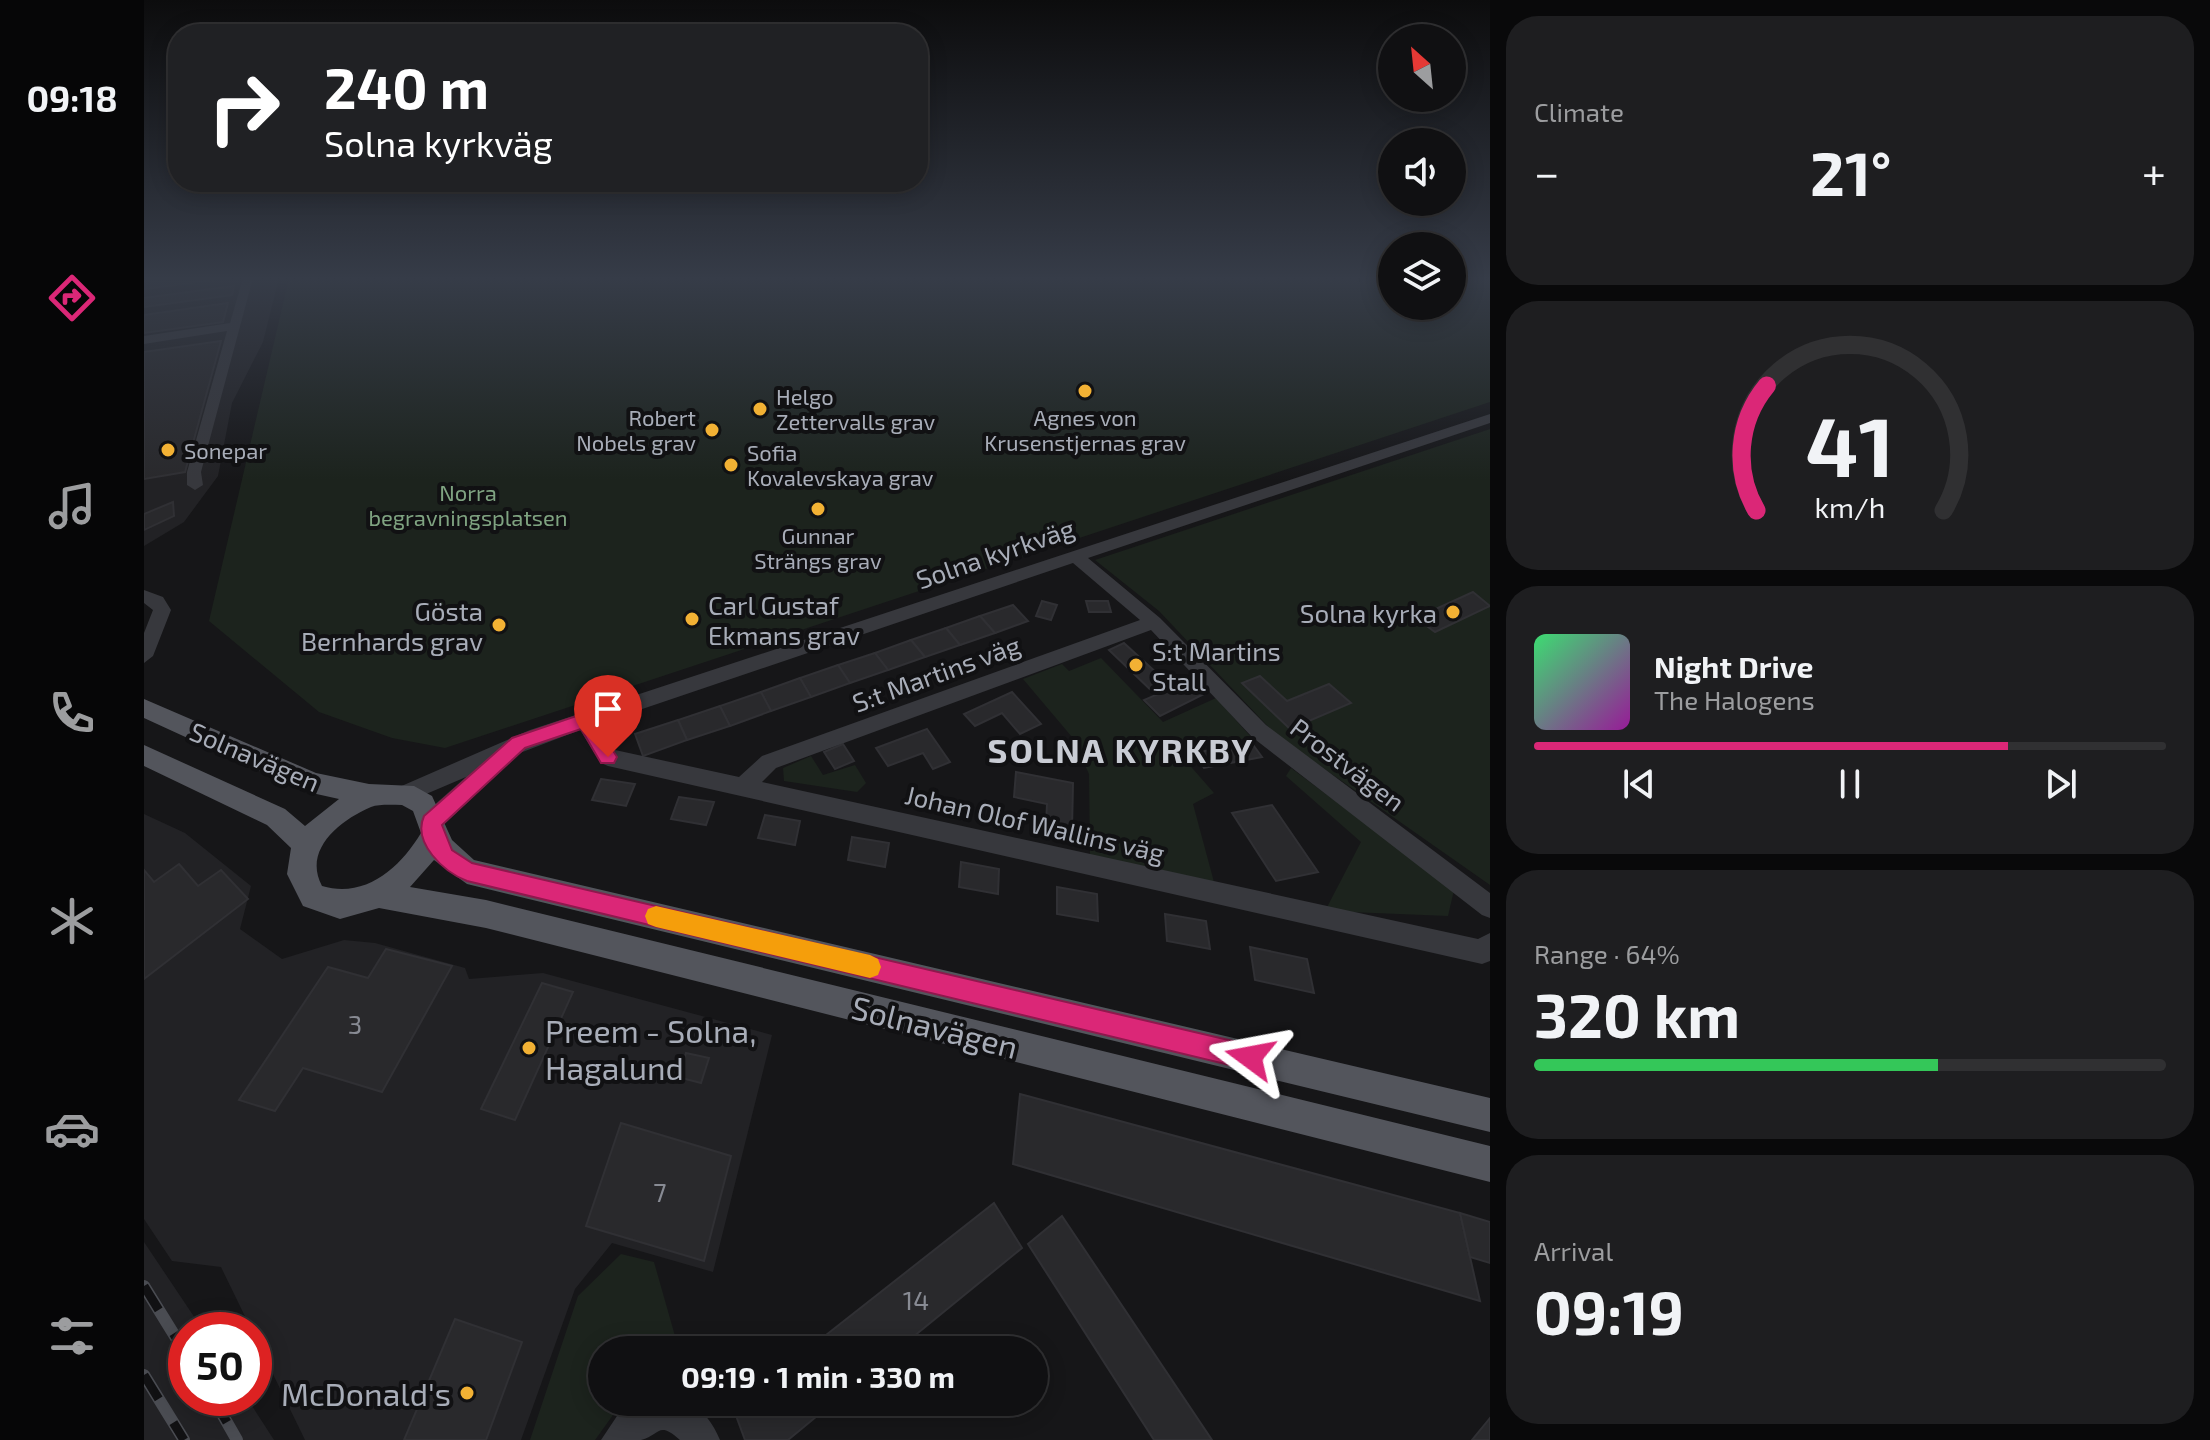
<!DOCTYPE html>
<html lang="en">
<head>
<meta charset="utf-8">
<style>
  body { margin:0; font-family:"Exo 2",sans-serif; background:#1e1e20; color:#f1f3f6; height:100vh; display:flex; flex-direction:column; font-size:30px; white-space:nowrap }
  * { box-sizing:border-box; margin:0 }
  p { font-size:26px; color:#9c9d9f }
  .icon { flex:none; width:44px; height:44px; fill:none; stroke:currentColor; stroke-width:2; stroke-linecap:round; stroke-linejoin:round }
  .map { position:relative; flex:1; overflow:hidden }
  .details { display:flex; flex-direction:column; gap:16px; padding:16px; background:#09090a; width:720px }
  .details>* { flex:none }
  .banner { position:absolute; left:24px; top:24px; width:760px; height:168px; border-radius:32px; box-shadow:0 4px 20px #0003,0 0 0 2px #303032; background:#202124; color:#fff; overflow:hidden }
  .needle { width:52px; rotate:333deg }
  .buttons { position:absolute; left:1234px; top:24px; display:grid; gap:16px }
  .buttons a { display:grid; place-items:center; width:88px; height:88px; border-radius:50%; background:#101012; box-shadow:0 4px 20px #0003,0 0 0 2px #303032; font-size:40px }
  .speed { position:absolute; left:24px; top:1312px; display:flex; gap:16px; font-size:40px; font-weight:700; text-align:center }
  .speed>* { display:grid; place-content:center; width:104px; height:104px; border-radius:50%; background:#101012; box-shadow:0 4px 20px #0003,0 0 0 2px #303032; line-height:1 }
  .speed .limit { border:12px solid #d22; background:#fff; color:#111 }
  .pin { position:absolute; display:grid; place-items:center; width:68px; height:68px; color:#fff; margin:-82px -34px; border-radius:50% 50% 50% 0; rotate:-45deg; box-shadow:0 0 8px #0007 }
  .pin .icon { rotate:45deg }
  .me { position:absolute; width:88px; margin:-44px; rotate:283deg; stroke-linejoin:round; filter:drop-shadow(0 0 6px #0008) }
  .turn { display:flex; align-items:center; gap:28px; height:168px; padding:0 24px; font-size:36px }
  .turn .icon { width:104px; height:104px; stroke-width:2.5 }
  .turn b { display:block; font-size:56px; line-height:68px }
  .big { font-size:60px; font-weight:700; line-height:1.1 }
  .details .widget { flex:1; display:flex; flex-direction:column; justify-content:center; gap:12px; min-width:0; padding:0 28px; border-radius:32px; background:#1e1e20 }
  .details .dial { align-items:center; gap:0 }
  .dial svg { height:208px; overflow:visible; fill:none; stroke:#303032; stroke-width:7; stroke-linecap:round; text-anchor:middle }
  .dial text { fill:#f1f3f6; stroke:none }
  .song { display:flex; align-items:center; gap:24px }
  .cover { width:96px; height:96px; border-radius:12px; background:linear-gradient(135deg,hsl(140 70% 55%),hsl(300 70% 35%)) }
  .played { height:8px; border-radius:4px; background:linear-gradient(90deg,#db2777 75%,#303032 75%) }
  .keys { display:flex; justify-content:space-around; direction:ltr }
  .heat { display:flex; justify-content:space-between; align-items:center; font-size:44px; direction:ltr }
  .charge { height:12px; border-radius:6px; background:linear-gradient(90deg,#34c759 64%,#303032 0) }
  .trip { position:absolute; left:444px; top:1336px; width:460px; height:80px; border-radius:40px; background:#101012; box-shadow:0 4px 20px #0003,0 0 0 2px #303032; font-weight:700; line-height:80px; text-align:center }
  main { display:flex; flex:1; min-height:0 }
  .menu { display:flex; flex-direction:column; width:144px; justify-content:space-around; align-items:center; background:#060607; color:#9c9d9f }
  .menu .icon { width:56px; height:56px }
  .menu .selected { color:#db2777 }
  .menu b { font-size:36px; color:#f1f3f6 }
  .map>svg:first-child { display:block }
  .built { fill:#222225 }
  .green { fill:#1c231d }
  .building { fill:#29292c; stroke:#303034; stroke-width:2 }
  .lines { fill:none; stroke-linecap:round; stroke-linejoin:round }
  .minor { fill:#37383d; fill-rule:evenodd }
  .major { fill:#53555c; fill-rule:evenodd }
  .rail-casing { stroke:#4a4c52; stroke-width:12 }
  .rail { stroke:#111113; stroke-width:9; stroke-dasharray:28; stroke-linecap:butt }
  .route { fill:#db2777; stroke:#8e194d; stroke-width:2 }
  .slow { fill:#f59e0b }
  .poi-dot { fill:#f2b134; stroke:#111113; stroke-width:3 }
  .labels { text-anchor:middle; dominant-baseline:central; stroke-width:8; stroke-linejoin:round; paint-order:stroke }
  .far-poi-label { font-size:22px; fill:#a8adb8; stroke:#111113; text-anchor:start }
  .far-park-label { font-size:22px; fill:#7fa381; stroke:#111113 }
  .street-label { font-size:26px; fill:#a8adb8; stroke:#111113 }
  .poi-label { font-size:26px; fill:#a8adb8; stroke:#111113; text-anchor:start }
  .near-number-label { font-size:26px; fill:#888b94 }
  .near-street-label { font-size:32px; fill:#a8adb8; stroke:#111113 }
  .near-poi-label { font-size:32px; fill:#a8adb8; stroke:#111113; text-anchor:start }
  .district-label { font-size:34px; font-weight:bold; letter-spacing:2px; fill:#c9ccd4; stroke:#111113 }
</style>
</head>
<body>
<main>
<nav class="menu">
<b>09:18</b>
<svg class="icon selected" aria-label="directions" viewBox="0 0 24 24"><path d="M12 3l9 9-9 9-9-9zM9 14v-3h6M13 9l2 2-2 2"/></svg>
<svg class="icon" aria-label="music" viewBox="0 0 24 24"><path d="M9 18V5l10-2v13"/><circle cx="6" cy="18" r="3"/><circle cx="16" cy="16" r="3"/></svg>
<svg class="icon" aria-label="phone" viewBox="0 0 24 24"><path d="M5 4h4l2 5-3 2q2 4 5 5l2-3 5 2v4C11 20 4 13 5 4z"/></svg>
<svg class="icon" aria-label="climate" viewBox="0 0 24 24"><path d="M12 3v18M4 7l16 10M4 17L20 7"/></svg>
<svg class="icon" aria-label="car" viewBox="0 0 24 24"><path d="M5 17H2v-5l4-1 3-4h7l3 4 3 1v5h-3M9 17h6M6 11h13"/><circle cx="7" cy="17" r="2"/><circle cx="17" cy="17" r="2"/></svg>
<svg class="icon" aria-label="filters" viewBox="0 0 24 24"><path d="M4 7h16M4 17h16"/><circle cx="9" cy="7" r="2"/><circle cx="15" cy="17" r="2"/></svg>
</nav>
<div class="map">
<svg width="1346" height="1440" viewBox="0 0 1346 1440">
  <rect width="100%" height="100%" fill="#161618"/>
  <g class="built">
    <polygon points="0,278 135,278 119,342 88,403 74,476 40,522 0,546"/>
    <polygon points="0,814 41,833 107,886 96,929 138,959 200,940 231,943 321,968 325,979 399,973 628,1035 569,1272 468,1243 431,1289 377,1440 161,1440 77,1267 28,1261 0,1219"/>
    <polygon points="0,1242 59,1330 42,1330 42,1398 103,1398 130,1440 0,1440"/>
  </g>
  <g class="green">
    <polygon points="145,278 1248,278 1248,306 1308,306 1308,278 1346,278 1346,402 301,748 248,738 175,712 65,621"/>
    <polygon points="1346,429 1346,885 1132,735 1015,611 951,560"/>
    <polygon points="957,658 1019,722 1072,698 1107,737 1035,753 1070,793 1049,804 1070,882 946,855 945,774 928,737 879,679 918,664 925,671"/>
    <polygon points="667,756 679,775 711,765 722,783 713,792 640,781 639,768"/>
    <polygon points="1147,768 1310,890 1304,916 1181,911 1217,842 1142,776"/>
    <polygon points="477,1254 510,1262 535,1350 458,1350 458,1402 505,1402 469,1415 451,1440 386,1440 434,1296"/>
  </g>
  <g class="building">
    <polygon points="11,278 81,278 1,289 5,279"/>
    <polygon points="90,286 88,295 0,307 0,298"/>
    <polygon points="84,303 79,322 0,333 0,315"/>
    <polygon points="77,341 41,472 0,479 0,352"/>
    <polygon points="29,502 30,516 0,530 0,514"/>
    <polygon points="1329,592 1346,606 1291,632 1272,618"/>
    <polygon points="898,601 913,605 907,620 892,616"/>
    <polygon points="942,601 964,601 967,612 945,612"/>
    <polygon points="869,605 884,621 851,633 836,616"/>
    <polygon points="836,616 851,633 816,645 802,628"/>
    <polygon points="802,628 816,645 781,657 767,640"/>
    <polygon points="767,640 781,657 744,670 731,653"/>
    <polygon points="980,643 1028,687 1044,680 1060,694 1016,716 1000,700 1012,695 965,650"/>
    <polygon points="731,653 744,670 706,683 694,665"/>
    <polygon points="694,665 706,683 667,697 656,678"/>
    <polygon points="1116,676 1143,701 1185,684 1207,703 1146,729 1098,683"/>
    <polygon points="656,678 667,697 627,711 617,692"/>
    <polygon points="617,692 627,711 586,726 576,706"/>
    <polygon points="868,692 897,724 876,734 858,713 831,726 820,714"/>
    <polygon points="576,706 586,726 543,740 534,720"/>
    <polygon points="534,720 543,740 499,756 491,734"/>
    <polygon points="783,729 806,762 789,769 779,753 744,766 732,748"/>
    <polygon points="1107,742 1118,757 1060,768 1051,753"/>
    <polygon points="699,744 710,761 691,769 680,752"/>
    <polygon points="872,772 929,783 928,830 902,825 903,804 870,797"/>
    <polygon points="457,779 491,784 482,806 448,800"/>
    <polygon points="535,797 570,802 562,825 527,819"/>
    <polygon points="1128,805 1174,872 1132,881 1088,813"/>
    <polygon points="621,815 656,821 651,845 614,838"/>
    <polygon points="708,837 745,843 741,867 704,860"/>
    <polygon points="817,862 855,869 854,894 815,887"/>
    <polygon points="35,864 54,886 77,870 104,899 0,979 0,870 10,882"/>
    <polygon points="913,887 953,894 954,921 913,914"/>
    <polygon points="1021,914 1062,921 1066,949 1023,941"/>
    <polygon points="1106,947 1163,959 1170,993 1111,980"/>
    <polygon points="242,949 308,966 238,1092 159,1068 131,1111 95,1100 184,967 224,978"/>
    <polygon points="398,983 429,992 371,1120 337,1109"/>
    <polygon points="542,1053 565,1058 557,1083 534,1077"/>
    <polygon points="876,1094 1316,1213 1336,1301 869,1164"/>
    <polygon points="477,1123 587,1156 560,1261 442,1226"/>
    <polygon points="850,1203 878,1248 753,1350 663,1350"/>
    <polygon points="1316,1213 1346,1222 1346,1263 1326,1257"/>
    <polygon points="918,1216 1068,1440 1010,1440 884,1244"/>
    <polygon points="311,1319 378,1342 342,1440 260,1440"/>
    <polygon points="587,1402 690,1402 644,1440 601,1440"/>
    <polygon points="1346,1418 1346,1440 1328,1440"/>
  </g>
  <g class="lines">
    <g class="minor">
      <polygon points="99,278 109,278 57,472 59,485 51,490 43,485 43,472 83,331 0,344 0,336 86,323"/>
      <path d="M 1346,414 L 1346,423 L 944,558 L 1016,618 L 1122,725 L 1346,893 L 1346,918 L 1338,915 L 1108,737 L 1007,630 L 632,768 L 618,782 L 1334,939 L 1346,933 L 1346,961 L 1338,964 L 464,766 L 457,763 L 436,730 L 368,756 L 365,763 L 295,829 L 287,832 L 279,829 L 276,822 L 279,815 L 322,777 L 261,803 L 253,800 L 250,794 L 253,788 L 386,730 ZM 929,563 L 996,620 L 618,756 L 595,777 L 471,750 L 454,724 Z"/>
      <polygon points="0,590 19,597 27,610 9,656 0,663 0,633 9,610 0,603"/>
      <path d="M 495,1402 C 535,1402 558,1397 576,1440 L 536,1440 C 514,1420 516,1435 497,1440 C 485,1440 469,1440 457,1440 L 473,1416 Z"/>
    </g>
    <path class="major" d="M 0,699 L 172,773 L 225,784 L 270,786 L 288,796 L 308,840 L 330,860 L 1346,1098 L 1346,1132 L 323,884 L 290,860 L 266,887 L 342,900 L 1346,1146 L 1346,1182 L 342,928 L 235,908 L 196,919 L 159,906 L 143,874 L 147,848 L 123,825 L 0,766 L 0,745 L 141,809 L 161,826 L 195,799 L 159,791 L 0,718 ZM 258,805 L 269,811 L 277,833 C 256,868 221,899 178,886 C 159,851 194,821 227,807 C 235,804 248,805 258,805 Z"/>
    <defs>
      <g id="rail">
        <polyline points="0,1286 42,1354"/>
        <polyline points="0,1375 40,1440"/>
        <polyline points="69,1398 93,1440"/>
      </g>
    </defs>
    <use href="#rail" class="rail-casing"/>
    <use href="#rail" class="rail"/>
  </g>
  <linearGradient id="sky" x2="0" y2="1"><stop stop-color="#0c0c0d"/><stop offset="0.58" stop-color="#363c48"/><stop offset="1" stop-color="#363c48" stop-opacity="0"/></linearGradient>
  <rect width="1346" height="480" fill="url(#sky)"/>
  <path class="route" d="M 441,713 L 447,715 L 473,757 L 470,763 L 457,763 L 437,729 L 381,748 L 298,825 L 308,850 L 328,863 L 1106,1045 L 1115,1049 L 1118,1057 L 1115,1066 L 1106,1070 L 323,881 C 300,872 268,843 280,816 L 368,738 Z"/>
  <polygon class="slow" points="512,906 726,955 734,959 737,967 734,975 726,978 512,927 504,924 501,916 504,909"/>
  <g class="poi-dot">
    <circle cx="941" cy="391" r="8"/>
    <circle cx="616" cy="409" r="8"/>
    <circle cx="568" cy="430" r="8"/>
    <circle cx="24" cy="450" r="8"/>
    <circle cx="587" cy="465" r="8"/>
    <circle cx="674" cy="509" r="8"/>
    <circle cx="1309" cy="612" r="8"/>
    <circle cx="548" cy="619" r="8"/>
    <circle cx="355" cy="625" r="8"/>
    <circle cx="992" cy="665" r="8"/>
    <circle cx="385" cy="1048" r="8"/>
    <circle cx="323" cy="1393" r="8"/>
  </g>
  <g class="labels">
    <g class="far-poi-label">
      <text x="632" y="396">Helgo<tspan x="632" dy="25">Zettervalls grav</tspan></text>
      <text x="552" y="417" text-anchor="end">Robert<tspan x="552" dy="25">Nobels grav</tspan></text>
      <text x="941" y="417" text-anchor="middle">Agnes von<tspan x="941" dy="25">Krusenstjernas grav</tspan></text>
      <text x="40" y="450">Sonepar</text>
      <text x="603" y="452">Sofia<tspan x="603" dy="25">Kovalevskaya grav</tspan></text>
      <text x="674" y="535" text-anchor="middle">Gunnar<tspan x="674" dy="25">Strängs grav</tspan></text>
    </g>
    <g class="far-park-label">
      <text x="324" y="492">Norra<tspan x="324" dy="25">begravningsplatsen</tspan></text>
    </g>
    <g class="street-label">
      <text transform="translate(851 553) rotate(-19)">Solna kyrkväg</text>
      <text transform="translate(792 673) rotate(-20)">S:t Martins väg</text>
      <text transform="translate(111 756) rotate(23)">Solnavägen</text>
      <text transform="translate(1204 764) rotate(37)">Prostvägen</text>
      <text transform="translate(891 823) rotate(13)">Johan Olof Wallins väg</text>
    </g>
    <g class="poi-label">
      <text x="564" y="604">Carl Gustaf<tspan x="564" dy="30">Ekmans grav</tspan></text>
      <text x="339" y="610" text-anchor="end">Gösta<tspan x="339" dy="30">Bernhards grav</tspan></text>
      <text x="1293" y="612" text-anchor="end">Solna kyrka</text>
      <text x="1008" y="650">S:t Martins<tspan x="1008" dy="30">Stall</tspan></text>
    </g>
    <g class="near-number-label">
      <text x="211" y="1023">3</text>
      <text x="516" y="1191">7</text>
      <text x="772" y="1299">14</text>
    </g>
    <g class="near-street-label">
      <text transform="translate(791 1026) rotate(14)">Solnavägen</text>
    </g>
    <g class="near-poi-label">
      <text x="401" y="1030">Preem - Solna,<tspan x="401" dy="37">Hagalund</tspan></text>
      <text x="307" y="1393" text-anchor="end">McDonald's</text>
    </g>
    <g class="district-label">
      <text x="977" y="749">SOLNA KYRKBY</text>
    </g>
  </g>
</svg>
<div class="buttons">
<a><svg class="needle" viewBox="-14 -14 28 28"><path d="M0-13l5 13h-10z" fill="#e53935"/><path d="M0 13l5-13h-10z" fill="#9c9d9f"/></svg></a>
<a><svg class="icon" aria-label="sound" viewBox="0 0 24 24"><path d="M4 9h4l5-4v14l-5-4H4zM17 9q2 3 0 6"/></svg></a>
<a><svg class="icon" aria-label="layers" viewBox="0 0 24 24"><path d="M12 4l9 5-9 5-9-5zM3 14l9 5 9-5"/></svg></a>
</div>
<div class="speed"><div class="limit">50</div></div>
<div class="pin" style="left:464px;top:757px;background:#d93025"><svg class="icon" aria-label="arrive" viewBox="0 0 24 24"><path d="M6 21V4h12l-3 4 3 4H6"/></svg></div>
<svg class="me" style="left:1106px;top:1057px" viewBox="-20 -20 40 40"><path d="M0-17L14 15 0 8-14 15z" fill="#db2777" stroke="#fff" stroke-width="4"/></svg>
<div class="trip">09:19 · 1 min · 330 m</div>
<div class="banner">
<div class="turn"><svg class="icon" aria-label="right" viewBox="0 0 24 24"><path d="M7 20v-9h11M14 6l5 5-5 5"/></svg><div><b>240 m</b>Solna kyrkväg</div></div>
</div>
</div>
<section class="details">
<div class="widget"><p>Climate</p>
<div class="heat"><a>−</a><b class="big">21°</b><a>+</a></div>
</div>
<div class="widget dial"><svg viewBox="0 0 100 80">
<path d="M14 69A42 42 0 1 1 86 69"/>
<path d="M14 69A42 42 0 0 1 18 21" stroke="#db2777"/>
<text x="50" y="56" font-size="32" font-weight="700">41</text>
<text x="50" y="72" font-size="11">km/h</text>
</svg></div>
<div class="widget">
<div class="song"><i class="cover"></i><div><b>Night Drive</b><p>The Halogens</p></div></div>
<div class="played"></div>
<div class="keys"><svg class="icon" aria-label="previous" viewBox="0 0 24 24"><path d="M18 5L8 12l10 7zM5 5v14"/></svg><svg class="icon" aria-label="pause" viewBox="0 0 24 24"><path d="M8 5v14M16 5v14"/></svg><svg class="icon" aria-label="next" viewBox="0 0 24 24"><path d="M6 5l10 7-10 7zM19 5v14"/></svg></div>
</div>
<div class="widget"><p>Range · 64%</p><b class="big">320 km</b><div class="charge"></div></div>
<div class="widget"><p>Arrival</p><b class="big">09:19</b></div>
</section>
</main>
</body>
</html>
